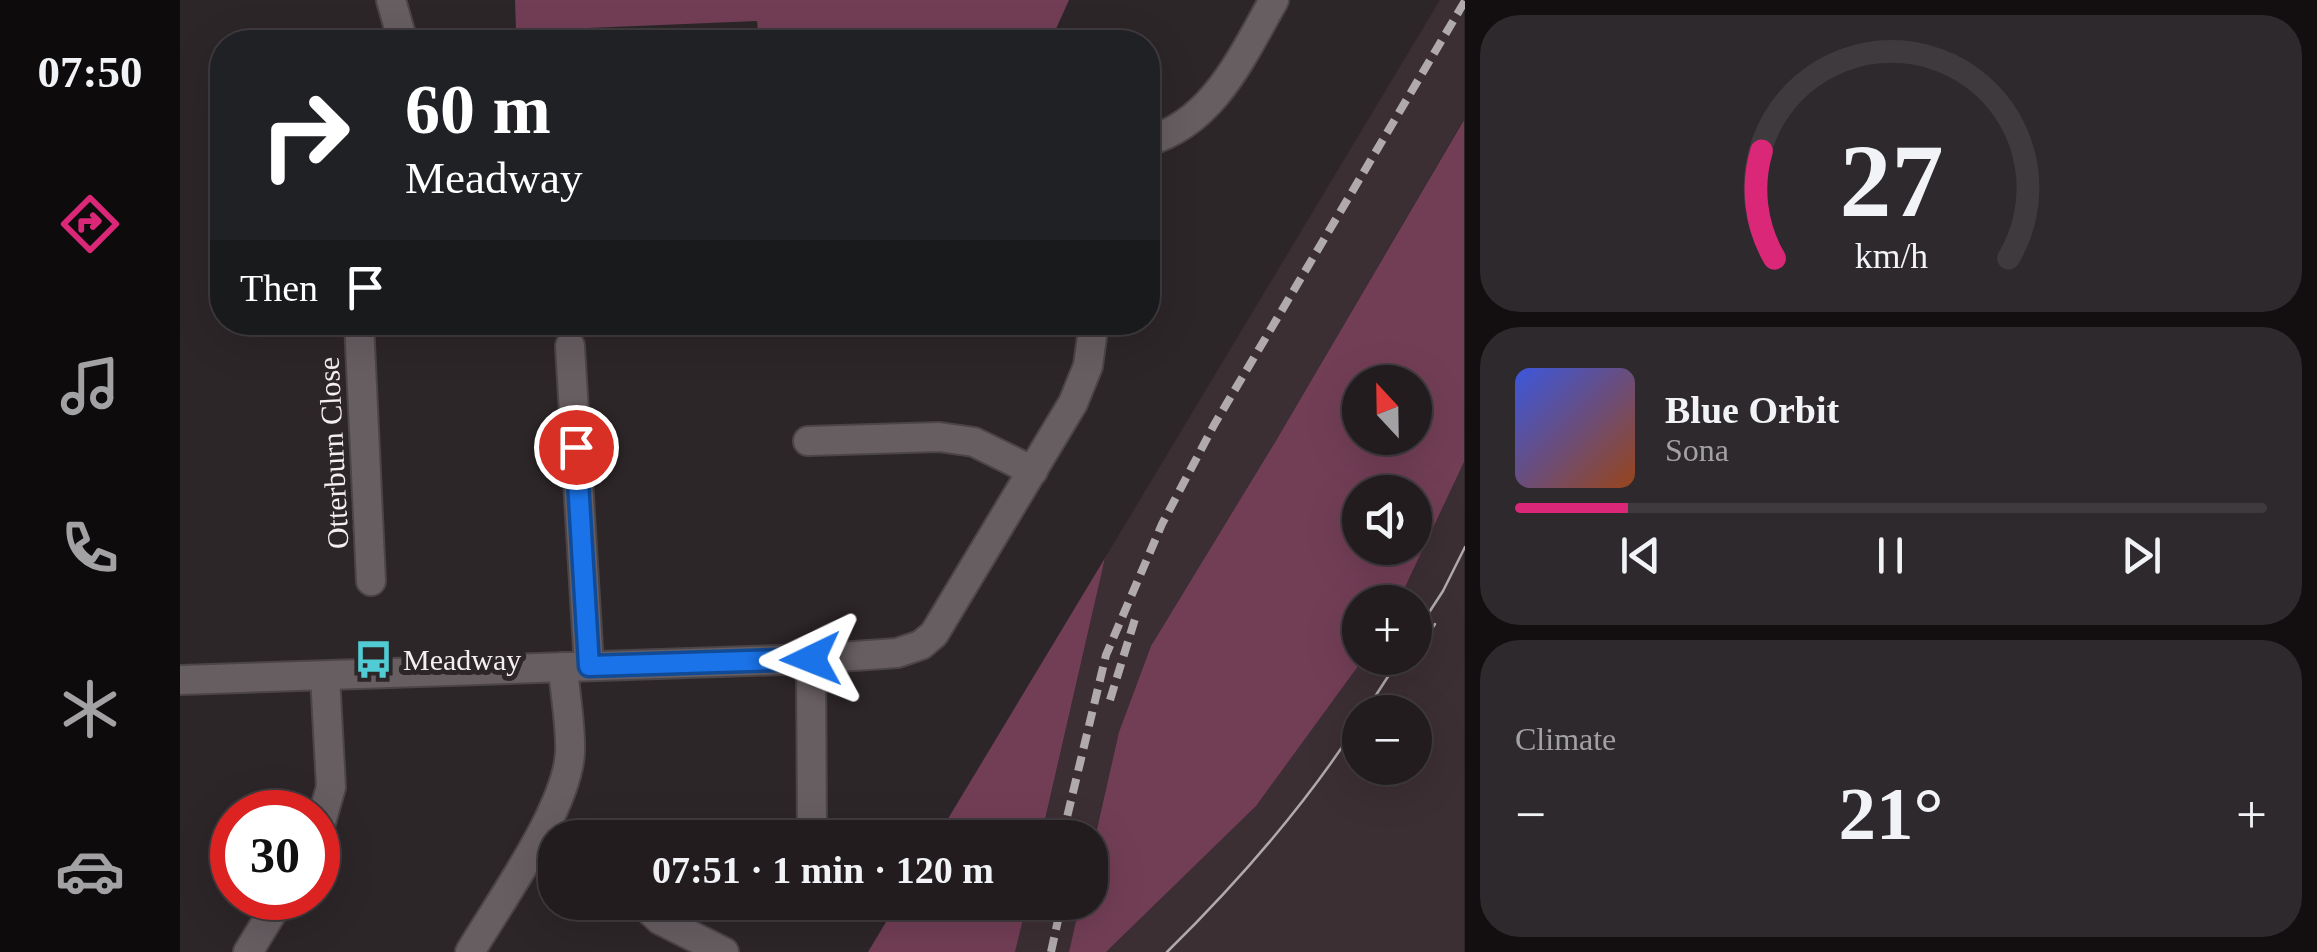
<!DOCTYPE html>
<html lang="en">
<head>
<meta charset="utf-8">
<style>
  body { margin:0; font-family:Georgia,serif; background:#2e292c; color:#f1f3f6; height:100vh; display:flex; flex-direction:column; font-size:38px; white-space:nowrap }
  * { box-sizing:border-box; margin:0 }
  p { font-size:32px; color:#a2a1a4 }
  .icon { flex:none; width:55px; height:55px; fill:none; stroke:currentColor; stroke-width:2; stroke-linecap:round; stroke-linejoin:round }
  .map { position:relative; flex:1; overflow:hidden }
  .details { display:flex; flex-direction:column; gap:15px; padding:15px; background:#130f11; width:852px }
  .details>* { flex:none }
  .top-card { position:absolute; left:30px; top:30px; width:950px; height:305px; border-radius:40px; box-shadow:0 10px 40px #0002,0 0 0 2px #3f3a3d; background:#202124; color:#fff; overflow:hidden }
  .needle { width:65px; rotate:338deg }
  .buttons { position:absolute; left:1162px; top:365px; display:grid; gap:20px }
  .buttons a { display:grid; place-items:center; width:90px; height:90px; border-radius:50%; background:#221c1f; box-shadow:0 10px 40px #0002,0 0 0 2px #3f3a3d; font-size:50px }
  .speed { position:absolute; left:30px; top:790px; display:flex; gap:20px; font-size:50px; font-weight:700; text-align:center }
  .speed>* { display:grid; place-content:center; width:130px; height:130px; border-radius:50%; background:#221c1f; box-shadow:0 10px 40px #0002,0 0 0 2px #3f3a3d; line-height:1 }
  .speed .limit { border:15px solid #d22; background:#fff; color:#111 }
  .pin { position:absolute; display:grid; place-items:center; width:85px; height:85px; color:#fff; margin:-42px; border:5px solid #fff; border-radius:50%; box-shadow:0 2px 10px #0007 }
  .me { position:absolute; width:110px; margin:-55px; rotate:268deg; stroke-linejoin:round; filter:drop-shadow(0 0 8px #0008) }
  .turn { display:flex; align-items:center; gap:35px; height:210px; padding:0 30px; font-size:45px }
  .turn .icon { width:130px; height:130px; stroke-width:2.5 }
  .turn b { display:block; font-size:70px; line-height:85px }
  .then { display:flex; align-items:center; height:95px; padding:0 30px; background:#0003; gap:20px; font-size:38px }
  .big { font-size:75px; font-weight:700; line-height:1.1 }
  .details .tile { flex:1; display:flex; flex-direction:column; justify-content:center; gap:15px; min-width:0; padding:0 35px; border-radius:40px; background:#2e292c }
  .details .dial { align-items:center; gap:0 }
  .dial svg { height:260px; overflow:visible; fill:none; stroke:#3f3a3d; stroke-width:7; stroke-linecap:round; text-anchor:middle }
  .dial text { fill:#f1f3f6; stroke:none }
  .song { display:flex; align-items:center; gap:30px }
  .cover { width:120px; height:120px; border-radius:15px; background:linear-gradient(135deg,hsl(230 70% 55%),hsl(20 70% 35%)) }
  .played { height:10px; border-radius:5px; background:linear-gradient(90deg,#db2777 15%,#3f3a3d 15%) }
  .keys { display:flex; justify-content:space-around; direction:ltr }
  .heat { display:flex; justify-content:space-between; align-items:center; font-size:55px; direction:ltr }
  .trip { position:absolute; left:358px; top:820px; width:570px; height:100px; border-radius:40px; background:#221c1f; box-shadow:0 10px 40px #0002,0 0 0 2px #3f3a3d; font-weight:700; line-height:100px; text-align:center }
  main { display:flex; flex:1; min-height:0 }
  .tabs { display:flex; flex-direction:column; width:180px; justify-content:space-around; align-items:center; background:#0e0b0c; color:#a2a1a4 }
  .tabs .icon { width:70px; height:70px }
  .tabs .on { color:#db2777 }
  .tabs b { font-size:45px; color:#f1f3f6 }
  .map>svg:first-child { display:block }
  .built { fill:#3c2f34; fill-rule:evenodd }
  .green { fill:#723e56; fill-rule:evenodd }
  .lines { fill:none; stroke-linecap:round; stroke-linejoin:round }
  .minor-casing { stroke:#4b4548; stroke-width:32 }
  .minor { stroke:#675e62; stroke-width:28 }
  .tram { stroke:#b0aaac; stroke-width:2.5 }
  .rail { stroke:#b0aaac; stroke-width:8; stroke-dasharray:15 8; stroke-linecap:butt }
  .route-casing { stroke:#114b97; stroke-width:25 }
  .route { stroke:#1a73e8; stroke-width:18 }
  .labels { text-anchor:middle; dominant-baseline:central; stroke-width:10; stroke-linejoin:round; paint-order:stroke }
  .street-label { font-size:30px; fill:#f4eff1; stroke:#2d2629 }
  .poi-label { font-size:30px; fill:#f4eff1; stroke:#2d2629; text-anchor:start }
</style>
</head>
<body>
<main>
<nav class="tabs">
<b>07:50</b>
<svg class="icon on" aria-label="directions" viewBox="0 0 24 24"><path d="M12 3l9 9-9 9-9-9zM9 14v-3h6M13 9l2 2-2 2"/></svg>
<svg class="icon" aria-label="music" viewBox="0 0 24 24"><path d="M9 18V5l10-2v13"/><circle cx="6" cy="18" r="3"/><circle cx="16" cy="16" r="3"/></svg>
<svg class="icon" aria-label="phone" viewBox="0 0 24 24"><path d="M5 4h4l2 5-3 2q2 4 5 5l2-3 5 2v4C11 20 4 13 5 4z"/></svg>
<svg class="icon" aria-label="climate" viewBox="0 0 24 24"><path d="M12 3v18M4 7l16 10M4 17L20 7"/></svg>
<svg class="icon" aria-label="car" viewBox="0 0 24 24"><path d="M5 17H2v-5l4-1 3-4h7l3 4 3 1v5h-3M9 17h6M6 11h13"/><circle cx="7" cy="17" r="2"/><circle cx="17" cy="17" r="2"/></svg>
</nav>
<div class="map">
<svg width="1285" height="952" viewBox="0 0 1285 952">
  <rect width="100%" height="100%" fill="#2d2629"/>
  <g class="built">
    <polygon points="1260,0 1284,0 1284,119 1097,439 971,646 939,732 910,860 910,838 861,838 925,558"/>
    <path d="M 1284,462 L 1284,952 L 926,952 L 1076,806 L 1184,658 L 1235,658 L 1235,602 L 1218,602 ZM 1180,712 L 1235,712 L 1235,768 L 1180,768 Z"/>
    <polygon points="847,903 900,903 889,952 835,952"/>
  </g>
  <g class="green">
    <polygon points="335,0 889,0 870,42 579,42 577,21 336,31"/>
    <path d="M 1284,120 L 1284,462 L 1218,602 L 1180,602 L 1180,658 L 1184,658 L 1076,806 L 926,952 L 889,952 L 900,903 L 910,902 L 910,860 L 939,732 L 971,646 L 1097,439 ZM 1180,382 L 1235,382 L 1235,438 L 1180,438 ZM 1180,492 L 1235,492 L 1235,548 L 1180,548 Z"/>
    <polygon points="925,558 861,837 757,837"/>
    <polygon points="718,902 847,902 847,903 835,952 688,952"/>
  </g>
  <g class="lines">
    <defs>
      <g id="minor">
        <polyline points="211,0 223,42"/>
        <path d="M 968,141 C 1034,122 1062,56 1094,0"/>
        <polyline points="179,322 191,581"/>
        <polyline points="390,346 409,666"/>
        <polyline points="628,441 759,437 794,442 853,471"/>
        <polyline points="631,659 632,835"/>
        <polyline points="0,680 631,659 717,653 741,645 754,634 893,403 908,366 914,322"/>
        <polyline points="138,833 151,787 145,676"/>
        <polyline points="461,902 480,920 544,952"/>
        <polyline points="68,952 101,898"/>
        <path d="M 290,952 C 319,903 388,807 390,752 C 391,725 385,695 383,667"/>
      </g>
    </defs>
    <use href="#minor" class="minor-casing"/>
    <use href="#minor" class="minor"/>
    <g class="tram">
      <polyline points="1235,634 1263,591 1285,547"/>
      <polyline points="1235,655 1255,624"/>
      <polyline points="1185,712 1220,658"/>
      <path d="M 987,952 C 1058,882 1126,805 1180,720"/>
    </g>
    <g class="rail">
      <polyline points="930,700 955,619"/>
      <polyline points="882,838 926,655 982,524 1034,425 1285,1"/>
      <polyline points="871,952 882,902"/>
    </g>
  </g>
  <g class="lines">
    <defs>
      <polyline id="route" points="396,447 409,666 631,659"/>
    </defs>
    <use href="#route" class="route-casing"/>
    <use href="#route" class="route"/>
  </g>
  <defs>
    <symbol id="bus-bare" viewBox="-9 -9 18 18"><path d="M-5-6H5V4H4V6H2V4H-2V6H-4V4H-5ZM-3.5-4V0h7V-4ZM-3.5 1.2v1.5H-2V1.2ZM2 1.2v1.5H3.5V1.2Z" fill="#51ccd4" stroke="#2d2629" stroke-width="2.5" paint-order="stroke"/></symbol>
  </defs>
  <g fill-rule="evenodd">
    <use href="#bus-bare" x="166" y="632" width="55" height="55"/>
  </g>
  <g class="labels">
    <g class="street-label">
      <text transform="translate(153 453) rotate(-93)">Otterburn Close</text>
    </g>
    <g class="poi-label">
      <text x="223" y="659">Meadway</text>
    </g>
  </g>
</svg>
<div class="buttons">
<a><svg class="needle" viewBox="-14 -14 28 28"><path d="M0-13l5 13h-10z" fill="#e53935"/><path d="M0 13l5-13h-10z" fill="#a2a1a4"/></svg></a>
<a><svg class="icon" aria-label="sound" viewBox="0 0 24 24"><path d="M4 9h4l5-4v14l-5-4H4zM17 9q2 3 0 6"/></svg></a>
<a>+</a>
<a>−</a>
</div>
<div class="speed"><div class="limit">30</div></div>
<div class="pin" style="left:396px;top:447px;background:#d93025"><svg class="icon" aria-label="arrive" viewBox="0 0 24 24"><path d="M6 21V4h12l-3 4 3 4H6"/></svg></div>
<svg class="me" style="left:631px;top:659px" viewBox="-20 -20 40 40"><path d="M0-17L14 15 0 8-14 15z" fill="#1a73e8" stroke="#fff" stroke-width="4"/></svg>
<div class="trip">07:51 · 1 min · 120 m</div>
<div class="top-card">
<div class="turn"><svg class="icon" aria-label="right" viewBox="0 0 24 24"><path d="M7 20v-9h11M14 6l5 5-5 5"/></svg><div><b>60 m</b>Meadway</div></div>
<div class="then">Then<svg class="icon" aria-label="arrive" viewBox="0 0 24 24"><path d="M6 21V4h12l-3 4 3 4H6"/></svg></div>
</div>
</div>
<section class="details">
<div class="tile dial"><svg viewBox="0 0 100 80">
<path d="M14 69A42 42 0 1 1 86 69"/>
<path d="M14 69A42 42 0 0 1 10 36" stroke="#db2777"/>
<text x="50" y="56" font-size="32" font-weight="700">27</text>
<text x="50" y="72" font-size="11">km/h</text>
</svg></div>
<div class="tile">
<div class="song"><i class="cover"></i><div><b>Blue Orbit</b><p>Sona</p></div></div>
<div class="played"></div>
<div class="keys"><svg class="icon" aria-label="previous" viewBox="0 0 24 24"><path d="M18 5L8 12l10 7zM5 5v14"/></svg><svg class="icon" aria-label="pause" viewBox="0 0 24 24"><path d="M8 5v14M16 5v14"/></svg><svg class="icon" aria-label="next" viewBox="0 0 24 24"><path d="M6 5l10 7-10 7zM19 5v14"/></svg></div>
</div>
<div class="tile"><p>Climate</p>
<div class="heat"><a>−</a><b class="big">21°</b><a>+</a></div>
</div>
</section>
</main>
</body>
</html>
